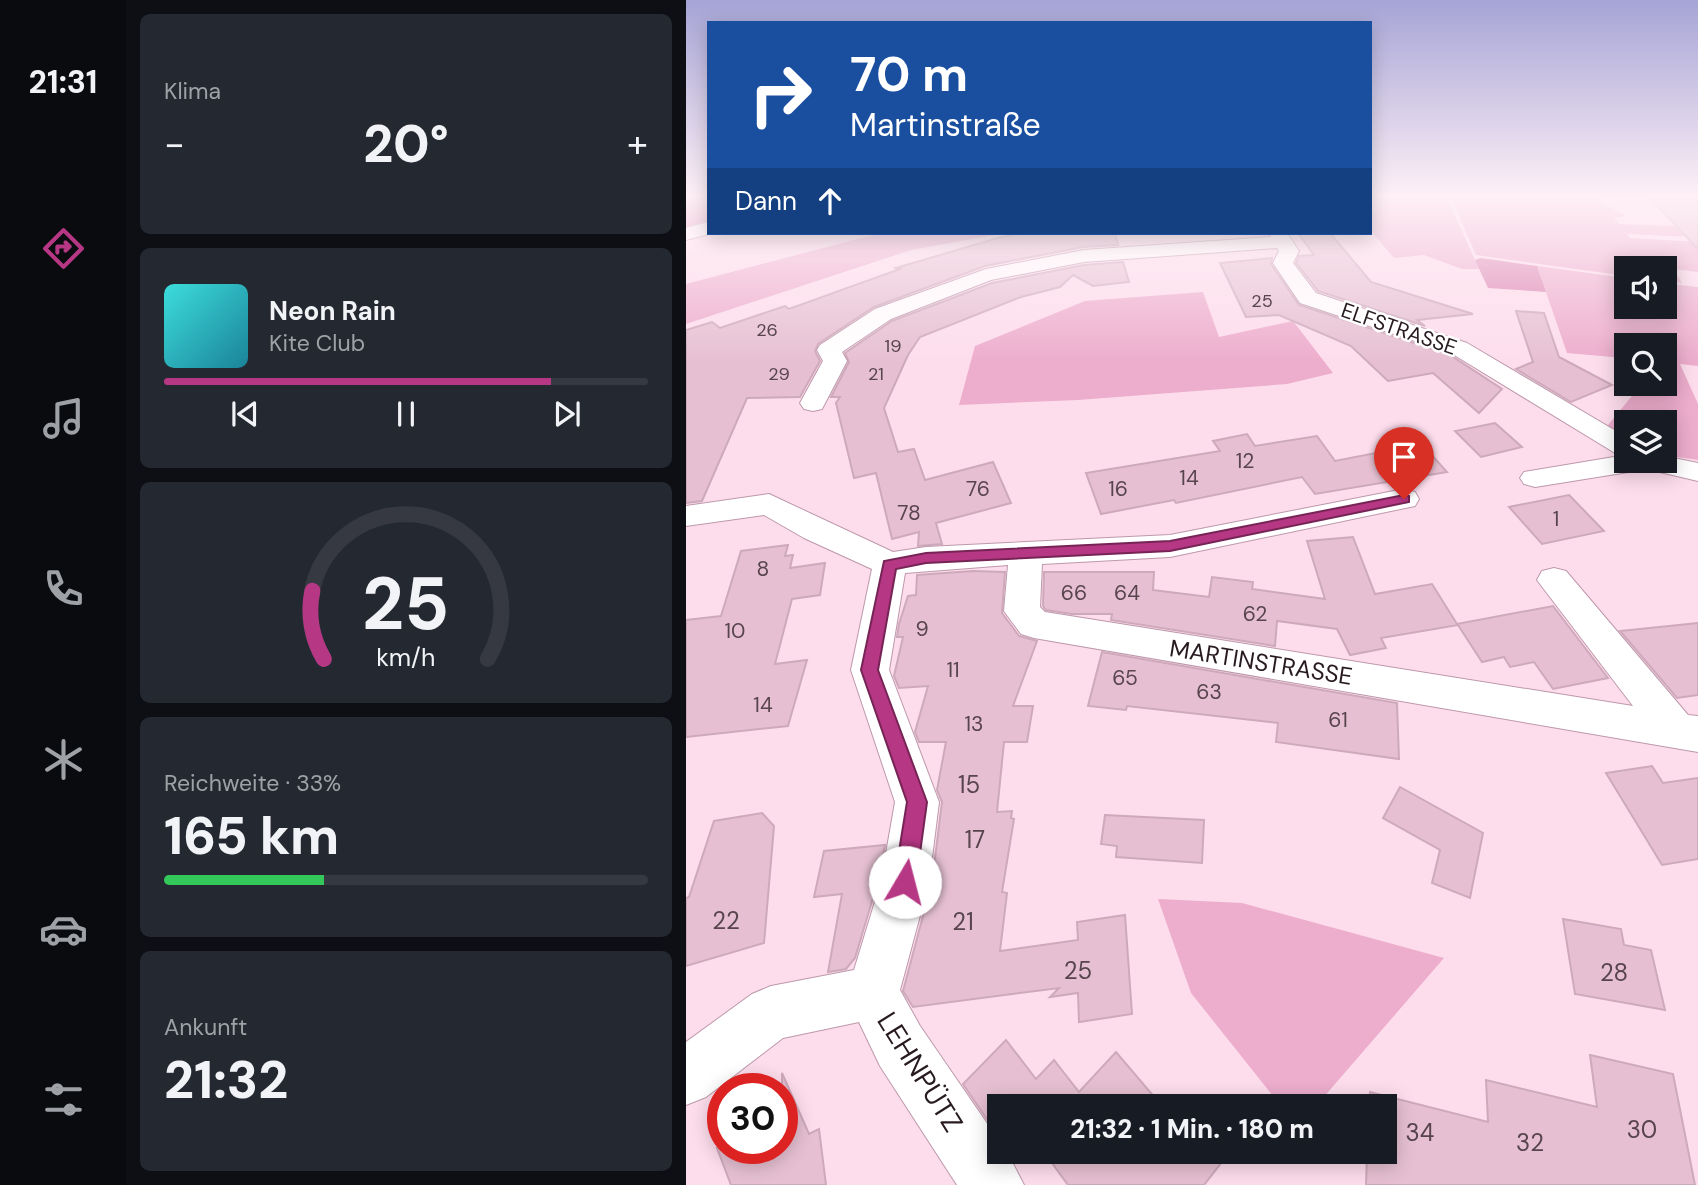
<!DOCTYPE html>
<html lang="de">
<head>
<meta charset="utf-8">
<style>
  body { margin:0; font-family:"DM Sans",sans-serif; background:#242831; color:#f1f3f6; height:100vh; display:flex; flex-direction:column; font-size:26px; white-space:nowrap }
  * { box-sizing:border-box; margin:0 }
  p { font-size:23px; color:#9ea1a6 }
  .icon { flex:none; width:38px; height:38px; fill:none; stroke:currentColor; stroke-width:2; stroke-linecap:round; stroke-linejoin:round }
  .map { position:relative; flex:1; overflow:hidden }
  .side { display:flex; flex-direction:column; gap:14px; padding:14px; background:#0d0f14; width:560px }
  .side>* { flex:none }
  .top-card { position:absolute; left:21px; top:21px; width:665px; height:214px; border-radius:0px; box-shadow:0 4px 18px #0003; background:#1a4fa0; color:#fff; overflow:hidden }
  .buttons { position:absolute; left:928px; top:256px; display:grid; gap:14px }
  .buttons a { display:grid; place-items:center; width:63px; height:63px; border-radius:0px; background:#171b24; box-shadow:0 4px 18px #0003; font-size:35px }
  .speed { position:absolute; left:21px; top:1073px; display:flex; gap:14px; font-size:35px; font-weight:700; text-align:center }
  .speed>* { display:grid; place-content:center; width:91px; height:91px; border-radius:50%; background:#171b24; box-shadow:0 4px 18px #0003; line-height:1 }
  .speed .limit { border:10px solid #d22; background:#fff; color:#111 }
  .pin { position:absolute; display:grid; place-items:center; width:60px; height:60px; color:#fff; margin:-72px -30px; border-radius:50% 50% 50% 0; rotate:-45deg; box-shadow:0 0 7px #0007 }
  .pin .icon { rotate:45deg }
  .me { position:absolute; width:77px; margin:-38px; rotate:8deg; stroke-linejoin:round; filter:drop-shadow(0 0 5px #0008) }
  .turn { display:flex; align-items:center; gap:24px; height:147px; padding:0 28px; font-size:32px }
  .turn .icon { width:91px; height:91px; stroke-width:2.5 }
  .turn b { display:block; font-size:49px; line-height:60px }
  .then { display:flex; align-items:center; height:66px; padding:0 28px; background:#0003; gap:14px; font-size:26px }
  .big { font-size:52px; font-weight:800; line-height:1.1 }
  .side .widget { flex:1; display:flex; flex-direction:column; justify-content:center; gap:10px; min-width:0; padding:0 24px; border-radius:10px; background:#242831 }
  .side .dial { align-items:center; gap:0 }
  .dial svg { height:182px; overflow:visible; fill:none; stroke:#363941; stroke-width:7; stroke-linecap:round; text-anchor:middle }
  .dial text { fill:#f1f3f6; stroke:none }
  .song { display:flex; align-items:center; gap:21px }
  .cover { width:84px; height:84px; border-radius:10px; background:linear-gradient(135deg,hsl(180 70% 55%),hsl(190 70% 35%)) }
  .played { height:7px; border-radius:4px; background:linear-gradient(90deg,#b63784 80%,#363941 80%) }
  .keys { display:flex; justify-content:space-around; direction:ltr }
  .heat { display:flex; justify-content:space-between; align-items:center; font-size:38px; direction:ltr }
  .charge { height:10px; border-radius:5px; background:linear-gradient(90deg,#34c759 33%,#363941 0) }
  .trip { position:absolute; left:301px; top:1094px; width:410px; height:70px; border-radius:0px; background:#171b24; box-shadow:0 4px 18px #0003; font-weight:800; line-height:70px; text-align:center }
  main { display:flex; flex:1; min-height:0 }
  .tab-bar { display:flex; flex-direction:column; width:126px; justify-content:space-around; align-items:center; background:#090b0e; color:#9ea1a6 }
  .tab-bar .icon { width:49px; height:49px }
  .tab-bar .active { color:#b63784 }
  .tab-bar b { font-size:32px; color:#f1f3f6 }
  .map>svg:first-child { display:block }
  .green { fill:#edadcd }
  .forest { fill:#da83b1 }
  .building { fill:#e6c0d2; stroke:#cea9bb; stroke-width:2 }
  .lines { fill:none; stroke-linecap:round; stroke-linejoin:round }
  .minor-casing { stroke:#bd98aa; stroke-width:2 }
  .minor { fill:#fff; fill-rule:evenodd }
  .route { fill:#b63784; stroke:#762456; stroke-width:2 }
  .labels { text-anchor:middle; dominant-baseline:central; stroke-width:5; stroke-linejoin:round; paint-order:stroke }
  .far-number-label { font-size:18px; fill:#58444d }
  .far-street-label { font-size:21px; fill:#281a21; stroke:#fff }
  .number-label { font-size:21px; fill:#58444d }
  .street-label { font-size:24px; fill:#281a21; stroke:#fff }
  .near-number-label { font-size:24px; fill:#58444d }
  .near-street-label { font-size:28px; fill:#281a21; stroke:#fff }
</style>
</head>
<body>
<main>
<nav class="tab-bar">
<b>21:31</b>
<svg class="icon active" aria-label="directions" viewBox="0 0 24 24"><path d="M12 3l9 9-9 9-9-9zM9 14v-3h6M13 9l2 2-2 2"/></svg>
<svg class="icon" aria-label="music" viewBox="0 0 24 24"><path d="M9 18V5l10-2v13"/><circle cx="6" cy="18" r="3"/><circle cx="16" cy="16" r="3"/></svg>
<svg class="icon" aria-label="phone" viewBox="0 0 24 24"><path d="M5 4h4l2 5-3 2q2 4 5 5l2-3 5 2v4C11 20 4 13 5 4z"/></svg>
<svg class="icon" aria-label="climate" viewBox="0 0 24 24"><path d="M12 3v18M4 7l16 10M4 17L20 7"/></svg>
<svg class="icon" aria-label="car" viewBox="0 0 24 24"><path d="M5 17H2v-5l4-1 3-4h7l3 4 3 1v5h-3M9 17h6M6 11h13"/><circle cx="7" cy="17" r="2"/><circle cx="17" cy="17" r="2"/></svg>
<svg class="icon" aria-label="filters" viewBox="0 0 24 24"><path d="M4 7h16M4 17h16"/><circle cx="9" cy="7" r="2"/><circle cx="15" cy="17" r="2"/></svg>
</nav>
<section class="side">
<div class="widget"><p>Klima</p>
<div class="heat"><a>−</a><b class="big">20°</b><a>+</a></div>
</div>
<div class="widget">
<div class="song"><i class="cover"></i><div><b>Neon Rain</b><p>Kite Club</p></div></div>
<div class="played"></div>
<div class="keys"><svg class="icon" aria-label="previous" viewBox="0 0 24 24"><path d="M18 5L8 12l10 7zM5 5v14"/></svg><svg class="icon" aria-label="pause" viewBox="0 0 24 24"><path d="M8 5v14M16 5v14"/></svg><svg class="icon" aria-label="next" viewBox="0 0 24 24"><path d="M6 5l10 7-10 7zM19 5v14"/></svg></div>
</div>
<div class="widget dial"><svg viewBox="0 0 100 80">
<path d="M14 69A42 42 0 1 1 86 69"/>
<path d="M14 69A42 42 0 0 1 9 39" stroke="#b63784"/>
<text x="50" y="56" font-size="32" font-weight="700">25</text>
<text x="50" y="72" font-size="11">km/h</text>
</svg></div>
<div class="widget"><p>Reichweite · 33%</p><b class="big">165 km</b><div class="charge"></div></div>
<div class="widget"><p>Ankunft</p><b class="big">21:32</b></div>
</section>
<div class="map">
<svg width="1012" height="1185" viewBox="0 0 1012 1185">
  <rect width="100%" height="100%" fill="#fdddec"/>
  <g class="green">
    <polygon points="684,197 793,197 762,200 793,269 776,269 738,255 708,258 684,230"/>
    <polygon points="795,197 907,197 941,217 928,217 933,224 1012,227 1012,237 941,234 944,238 1012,242 1012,272 987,269 996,283 978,281 978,268 940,268 940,276 790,255 766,200 796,199"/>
    <polygon points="210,233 319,233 225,250 0,324 0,284 183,236"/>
    <polygon points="851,266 940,278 940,306 978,306 978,283 1012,287 1012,366 994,364 1012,404 1012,460 978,455 978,422 940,422 940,443 918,430 950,391 948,383 978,383 978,345 940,345 940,363 938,358 881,353"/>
    <polygon points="517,292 533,337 607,321 647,373 601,384 392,400 273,405 289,346 399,301"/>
    <polygon points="472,899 556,903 758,958 630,1106 595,1106 505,993"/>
  </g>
  <g class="forest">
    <polygon points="0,197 23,197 23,221 0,227"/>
    <polygon points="795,258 851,266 860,292 802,288 789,260"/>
  </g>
  <g class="building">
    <polygon points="963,197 1012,197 1012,249"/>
    <polygon points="340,233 429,233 432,245 397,247 299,266 188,307 132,344 129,351 134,361 114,397 61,398 16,501 0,503 0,330 26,322 34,328 99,306 103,309 214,269 210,268 315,237"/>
    <polygon points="612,233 644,233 685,282 787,314 731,320 739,326 632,291 610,263 613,256 628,255"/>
    <polygon points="586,258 585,264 613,305 764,355 816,389 793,413 747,373 702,381 665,346 593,315 560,317 534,263"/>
    <polygon points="437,262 443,282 407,286 387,275 374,287 335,297 234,337 222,355 198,408 212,452 228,449 239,480 307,462 325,503 250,523 256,544 232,546 233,532 206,539 190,473 168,478 150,403 154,397 145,397 163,362 159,353 206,321 306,283 398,265"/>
    <polygon points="830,311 858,313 873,357 926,385 885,402 830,369 847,362"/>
    <polygon points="809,423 836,447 795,457 769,431"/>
    <polygon points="561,434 569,446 631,436 649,461 736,444 761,472 629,494 616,477 490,503 488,500 415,514 400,473 534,451 527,441"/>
    <polygon points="883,495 918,531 856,544 823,507"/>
    <polygon points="667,537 689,594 746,584 771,624 867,606 922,678 867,689 848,662 824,667 818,657 796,662 772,625 695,638 700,648 664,655 651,629 591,621 589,646 425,620 426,614 386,614 360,610 357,606 358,572 468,572 467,590 523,597 526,577 567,582 566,589 639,599 621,541"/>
    <polygon points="102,545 99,556 107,555 104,568 139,563 134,595 106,599 89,664 121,660 102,726 0,737 0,620 35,616 55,551"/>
    <polygon points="287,571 319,572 316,613 333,636 351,641 327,706 347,706 341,742 318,742 311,812 326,811 325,818 328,819 316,892 321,893 314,951 392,940 391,922 439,915 446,1014 393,1022 392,993 364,997 373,988 227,1007 217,991 246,882 256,802 251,790 260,742 233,742 229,732 242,686 213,688 208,676 217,637 211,637 213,624 222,596 230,595 231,575"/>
    <polygon points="1012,623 1012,695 991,698 934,631"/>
    <polygon points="416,652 711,703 713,759 590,742 592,723 441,706 440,710 402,706"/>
    <polygon points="966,766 977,783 1012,778 1012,859 976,865 920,773"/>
    <polygon points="714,787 797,833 784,898 746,883 754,850 697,818"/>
    <polygon points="76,813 88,826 78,943 0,966 0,898 3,897 28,821"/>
    <polygon points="419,815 518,820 516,863 430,857 431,846 415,844"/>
    <polygon points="199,845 192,881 169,958 160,969 142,972 156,894 128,897 138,851"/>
    <polygon points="877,919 935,929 938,945 965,950 979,1010 889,994"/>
    <polygon points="320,1040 350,1079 368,1060 393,1092 430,1052 476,1106 313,1106 313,1137 277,1084"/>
    <polygon points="904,1055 987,1074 1009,1185 680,1185 681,1152 698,1152 698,1106 683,1106 684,1092 802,1122 800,1080 911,1107"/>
    <polygon points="96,1073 123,1134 133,1129 140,1185 45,1185 31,1148 96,1148"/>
    <polygon points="358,1152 533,1152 539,1158 518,1185 382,1185"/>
  </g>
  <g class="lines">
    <defs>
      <g id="minor">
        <polygon points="23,222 23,233 27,233 0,240 0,228"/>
        <polygon points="583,233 601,233 613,251 607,263 630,293 781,343 940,437 940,460 978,460 978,456 1012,463 1012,481 961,469 849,487 838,484 834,478 838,472 934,456 765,353 614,303 587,263 593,251 591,248 398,262 305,280 205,319 156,352 161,361 136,409 127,411 118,409 114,403 137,361 131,350 134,345 189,309 300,269 398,250 585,237"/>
        <polygon points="718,489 729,492 733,499 729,506 484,557 356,564 354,607 359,612 947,706 851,580 856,571 868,568 880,571 1002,715 1012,716 1012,752 348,638 335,634 318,611 322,565 219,573 203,670 253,802 243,882 214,990 234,1026 313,1141 313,1152 321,1152 338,1185 271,1185 194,1066 173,1022 97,1038 20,1097 0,1105 0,1042 66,994 85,986 168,970 195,882 209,802 165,670 186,569 118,538 78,515 0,526 0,506 83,494 207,552 240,547 484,535"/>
      </g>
    </defs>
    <use href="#minor" class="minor-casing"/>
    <use href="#minor" class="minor"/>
  </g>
  <linearGradient id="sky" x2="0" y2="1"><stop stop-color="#a6a4d6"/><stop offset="0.54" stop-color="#fef0f6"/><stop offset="1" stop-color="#fef0f6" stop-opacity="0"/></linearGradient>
  <rect width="1012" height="363" fill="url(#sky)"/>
  <polygon class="route" points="718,495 723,496 723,502 484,551 240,563 210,569 192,670 241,802 230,882 227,889 219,892 211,889 208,882 221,802 175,670 198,561 240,553 484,541"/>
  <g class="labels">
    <g class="far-number-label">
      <text x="576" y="301">25</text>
      <text x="81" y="330">26</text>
      <text x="207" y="346">19</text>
      <text x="93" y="374">29</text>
      <text x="190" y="374">21</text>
    </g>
    <g class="far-street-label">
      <text transform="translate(713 329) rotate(19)">ELFSTRASSE</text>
    </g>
    <g class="number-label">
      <text x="559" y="461">12</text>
      <text x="503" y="478">14</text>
      <text x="292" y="489">76</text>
      <text x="432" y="489">16</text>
      <text x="223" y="513">78</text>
      <text x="870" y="519">1</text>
      <text x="77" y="569">8</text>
      <text x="388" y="593">66</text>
      <text x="441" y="593">64</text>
      <text x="569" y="614">62</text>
      <text x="236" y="629">9</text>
      <text x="49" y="631">10</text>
      <text x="267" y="670">11</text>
      <text x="439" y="678">65</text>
      <text x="523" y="692">63</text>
      <text x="77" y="705">14</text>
      <text x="652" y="720">61</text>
      <text x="288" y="724">13</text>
    </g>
    <g class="street-label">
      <text transform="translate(575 662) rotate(9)">MARTINSTRASSE</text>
    </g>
    <g class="near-number-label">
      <text x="283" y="784">15</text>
      <text x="289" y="839">17</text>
      <text x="40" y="920">22</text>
      <text x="277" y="921">21</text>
      <text x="392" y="970">25</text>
      <text x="928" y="972">28</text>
      <text x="956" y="1129">30</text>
      <text x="734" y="1132">34</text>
      <text x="844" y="1142">32</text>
    </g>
    <g class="near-street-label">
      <text transform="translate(234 1072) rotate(58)">LEHNPÜTZ</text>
    </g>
  </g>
</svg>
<div class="buttons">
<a><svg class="icon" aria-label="sound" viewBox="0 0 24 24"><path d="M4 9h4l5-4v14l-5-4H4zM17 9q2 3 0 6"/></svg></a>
<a><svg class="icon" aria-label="search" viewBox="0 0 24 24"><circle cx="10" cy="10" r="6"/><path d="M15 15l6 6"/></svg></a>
<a><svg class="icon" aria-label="layers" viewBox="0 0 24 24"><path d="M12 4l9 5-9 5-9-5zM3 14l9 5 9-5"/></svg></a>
</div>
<div class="speed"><div class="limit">30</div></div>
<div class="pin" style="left:718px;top:499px;background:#d93025"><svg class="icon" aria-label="arrive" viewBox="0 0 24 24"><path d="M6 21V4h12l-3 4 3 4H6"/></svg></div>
<svg class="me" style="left:219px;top:882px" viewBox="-20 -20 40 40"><circle r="19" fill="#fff"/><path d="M0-13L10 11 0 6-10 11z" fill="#b63784"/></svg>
<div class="trip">21:32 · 1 Min. · 180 m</div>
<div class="top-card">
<div class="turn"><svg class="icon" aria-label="right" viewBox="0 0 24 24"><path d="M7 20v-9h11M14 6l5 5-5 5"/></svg><div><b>70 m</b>Martinstraße</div></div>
<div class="then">Dann<svg class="icon" aria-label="ahead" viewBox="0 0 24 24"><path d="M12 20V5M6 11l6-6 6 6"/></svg></div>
</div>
</div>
</main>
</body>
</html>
